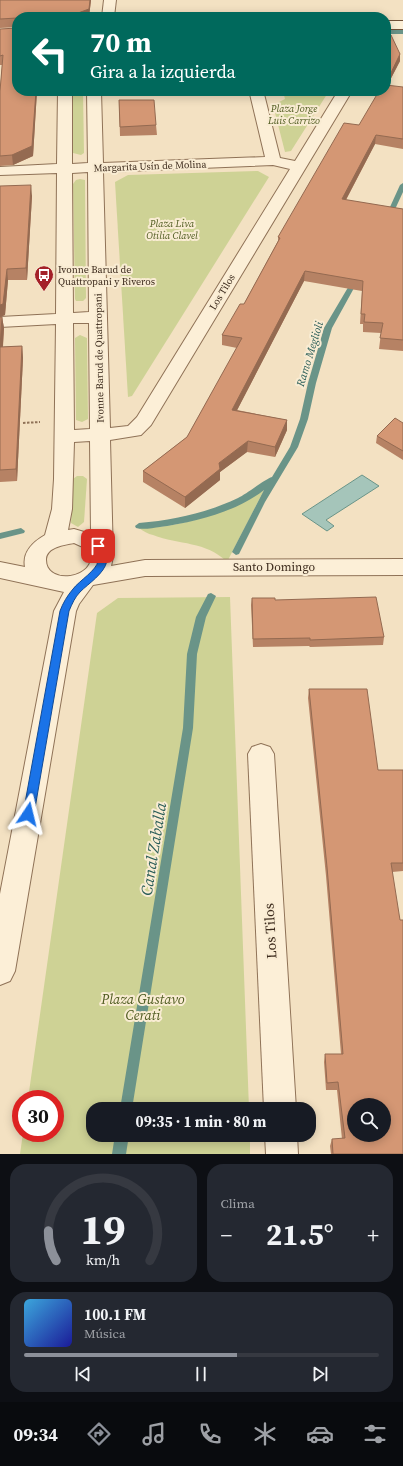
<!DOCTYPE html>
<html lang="es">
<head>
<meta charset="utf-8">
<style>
  body { margin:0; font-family:"Source Serif 4",serif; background:#242831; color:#f1f3f6; height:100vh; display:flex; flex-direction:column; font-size:15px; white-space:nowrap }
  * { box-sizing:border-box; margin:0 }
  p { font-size:13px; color:#9ea1a6 }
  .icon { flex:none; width:22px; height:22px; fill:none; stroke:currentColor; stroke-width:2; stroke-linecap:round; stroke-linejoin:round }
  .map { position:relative; height:1154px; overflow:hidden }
  .details { display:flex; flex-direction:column; gap:10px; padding:10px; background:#0d0f14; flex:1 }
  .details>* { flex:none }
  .banner { position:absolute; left:12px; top:12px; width:379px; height:84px; border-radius:16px; box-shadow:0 2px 10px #0003; background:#00695c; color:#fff; overflow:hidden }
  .tools { position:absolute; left:347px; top:1098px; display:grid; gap:8px }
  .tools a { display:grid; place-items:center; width:44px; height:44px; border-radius:50%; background:#171b24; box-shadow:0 2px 10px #0003; font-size:20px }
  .speed { position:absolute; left:12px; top:1090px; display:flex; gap:8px; font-size:20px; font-weight:700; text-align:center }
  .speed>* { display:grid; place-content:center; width:52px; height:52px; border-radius:50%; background:#171b24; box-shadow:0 2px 10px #0003; line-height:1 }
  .speed .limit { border:6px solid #d22; background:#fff; color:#111 }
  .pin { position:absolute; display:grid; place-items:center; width:34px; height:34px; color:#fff; margin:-17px; border-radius:8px; box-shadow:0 2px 6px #0006 }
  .me { position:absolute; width:44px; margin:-22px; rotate:10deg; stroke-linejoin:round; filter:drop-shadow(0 0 3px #0008) }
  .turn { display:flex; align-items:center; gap:14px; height:84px; padding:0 12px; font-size:18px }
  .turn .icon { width:52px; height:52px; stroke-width:2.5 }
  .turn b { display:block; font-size:28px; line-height:34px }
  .big { font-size:30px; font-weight:700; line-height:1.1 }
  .details .card { flex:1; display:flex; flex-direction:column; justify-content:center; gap:6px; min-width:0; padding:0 14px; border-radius:16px; background:#242831 }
  .details .dial { align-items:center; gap:0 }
  .dial svg { height:104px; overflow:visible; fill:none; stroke:#363941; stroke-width:7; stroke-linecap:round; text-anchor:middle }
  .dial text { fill:#f1f3f6; stroke:none }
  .song { display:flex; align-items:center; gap:12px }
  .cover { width:48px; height:48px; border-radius:6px; background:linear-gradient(135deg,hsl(200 70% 55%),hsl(240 70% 35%)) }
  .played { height:4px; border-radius:2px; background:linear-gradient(90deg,#8c9099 60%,#363941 60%) }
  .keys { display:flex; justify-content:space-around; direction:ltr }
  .heat { display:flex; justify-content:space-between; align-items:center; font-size:22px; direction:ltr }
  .details .tiles { flex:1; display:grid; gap:10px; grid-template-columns:1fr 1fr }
  .card:last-child { grid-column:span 2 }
  .trip { position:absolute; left:86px; top:1102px; width:230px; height:40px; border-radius:16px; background:#171b24; box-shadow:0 2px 10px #0003; font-weight:700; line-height:40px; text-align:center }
  .tab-bar { display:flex; height:64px; justify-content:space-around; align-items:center; background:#090b0e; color:#9ea1a6 }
  .tab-bar .icon { width:28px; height:28px }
  .tab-bar .selected { color:#8c9099 }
  .tab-bar b { font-size:18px; color:#f1f3f6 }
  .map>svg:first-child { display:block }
  .green { fill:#ced295 }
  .water { fill:#a5c5ba; stroke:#6a9488 }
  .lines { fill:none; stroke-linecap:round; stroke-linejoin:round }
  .stream { fill:#6a9488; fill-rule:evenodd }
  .minor-casing { stroke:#8f7257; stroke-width:2 }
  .secondary-casing { stroke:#71523a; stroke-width:2 }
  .path { stroke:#8f7257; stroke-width:2; stroke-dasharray:2.5 1.5; stroke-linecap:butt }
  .minor { fill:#fcefd7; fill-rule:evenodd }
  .secondary { fill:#fcefd7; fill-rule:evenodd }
  .wall { fill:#b68264 }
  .shaded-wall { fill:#946a51 }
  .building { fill:#d49774; stroke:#946a51; fill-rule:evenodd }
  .route { fill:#1a73e8; stroke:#114b97 }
  .labels { text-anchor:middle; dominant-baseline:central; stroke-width:4; stroke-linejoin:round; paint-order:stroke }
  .far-park-label { font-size:10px; font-style:italic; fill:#505c21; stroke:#f9ecd3 }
  .far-street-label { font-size:10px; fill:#3d2b1d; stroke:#f9ecd3 }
  .far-poi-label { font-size:10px; fill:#3d2b1d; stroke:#f9ecd3; text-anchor:start }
  .far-water-label { font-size:11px; font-style:italic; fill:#2b5e58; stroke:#f9ecd3 }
  .street-label { font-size:12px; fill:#3d2b1d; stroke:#f9ecd3 }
  .near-street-label { font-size:14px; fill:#3d2b1d; stroke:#f9ecd3 }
  .near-park-label { font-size:14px; font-style:italic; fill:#505c21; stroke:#f9ecd3 }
  .near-water-label { font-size:16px; font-style:italic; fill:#2b5e58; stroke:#f9ecd3 }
</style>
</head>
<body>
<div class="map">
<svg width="403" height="1154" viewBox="0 0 403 1154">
  <rect width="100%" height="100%" fill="#f3e1c2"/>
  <g class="green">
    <polygon points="73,91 83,91 84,153 81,155 73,153"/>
    <polygon points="283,91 329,91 291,151 285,152 273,105 285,99"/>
    <polygon points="258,171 269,177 132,396 128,397 115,182 128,175"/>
    <polygon points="80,179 85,180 85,183 86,298 83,301 76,301 75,299 73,184 76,180"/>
    <polygon points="80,335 87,338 88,419 82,422 76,420 75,338"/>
    <polygon points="77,476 83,476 87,479 84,522 78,527 71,523 73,479"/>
    <path d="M 264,490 L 227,562 C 206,541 179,545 153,535 C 148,534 143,531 139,528 C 153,527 168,527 182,523 C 210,517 239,505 264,490 Z"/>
    <polygon points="230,597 249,1109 93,1109 93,1135 250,1135 250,1154 20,1154 23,1133 55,1133 55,1099 28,1099 97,613 118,598"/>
  </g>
  <polygon class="water" points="362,475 379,486 326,520 334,526 327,531 302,514"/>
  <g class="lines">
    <g class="stream">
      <rect x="386" y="30" width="17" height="4"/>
      <polygon points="403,183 403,192 391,218 386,219 385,218 400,185"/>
      <path d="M 356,277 L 359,279 L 332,328 L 316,383 L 308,419 L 298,447 L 265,502 L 239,554 L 236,555 L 232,552 L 264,490 C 236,512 195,522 160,527 C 153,528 143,530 136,528 L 135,526 L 139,523 C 174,520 206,513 238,498 C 247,494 265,479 272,477 L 290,447 L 300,419 L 308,383 L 324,328 L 353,279 Z"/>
      <polygon points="21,528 25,531 24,533 0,539 0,533"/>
      <polygon points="211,593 216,596 206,617 197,654 193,728 132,1109 120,1109 183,728 187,654 196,617 208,594"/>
      <polygon points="115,1135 129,1135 126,1154 112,1154"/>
    </g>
    <defs>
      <g id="minor">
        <polygon points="104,0 116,0 114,17 102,17"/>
        <path d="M 58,91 L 72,91 L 72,164 L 88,163 L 87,91 L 101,91 L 103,163 L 265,157 L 250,94 L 253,91 L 262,91 L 264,94 L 280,158 L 295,161 L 338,91 L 352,91 L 151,425 L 141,435 L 110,440 L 113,557 L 111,566 L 145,560 L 403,559 L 403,575 L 145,576 L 93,585 L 79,604 L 76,611 L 15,971 L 10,981 L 0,985 L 0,894 L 54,611 L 64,592 L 0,578 L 0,562 L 25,567 C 22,552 33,542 45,535 L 52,509 L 54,479 L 56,324 L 0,327 L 0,317 L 56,314 L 57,173 L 0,175 L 0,167 L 57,164 ZM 273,165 L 290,169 L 137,417 L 128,426 L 110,428 L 103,172 ZM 88,172 L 89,312 L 73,313 L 72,173 ZM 73,323 L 89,323 L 90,429 L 74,430 ZM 90,441 L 91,534 L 74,529 L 68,530 L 72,509 L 74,442 ZM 74,543 L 85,548 L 90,553 C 98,578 45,587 46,559 C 47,547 64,545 74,543 Z"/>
        <polygon points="261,744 270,747 274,754 296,1109 264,1109 248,754 252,747"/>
        <polygon points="265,1135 297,1135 298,1154 266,1154"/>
      </g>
      <rect id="secondary" x="386" y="21" width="17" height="8"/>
    </defs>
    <use href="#minor" class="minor-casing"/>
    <use href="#secondary" class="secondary-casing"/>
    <polyline class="path" points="23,423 40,422"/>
    <use href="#minor" class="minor"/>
    <use href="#secondary" class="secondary"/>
  </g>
  <g class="wall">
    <polygon points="0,0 91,0 89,17 17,17 17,27 0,28"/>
    <polygon points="0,29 17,91 37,91 33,156 13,165 0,166 0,91 2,65 0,65"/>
    <polygon points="386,35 400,54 400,61 388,84 386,84"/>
    <polygon points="403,87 403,149 375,144 346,200 403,209 403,351 379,349 381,333 363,332 363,324 360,324 362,291 304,281 237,410 287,420 287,430 275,457 247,452 220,472 220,480 185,508 143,482 143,471 187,437 237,348 222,345 222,335 244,304 278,241 278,237 359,125"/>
    <polygon points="119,100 156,125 157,135 120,136"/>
    <polygon points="0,186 32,196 27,280 8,280 5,315 0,317"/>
    <polygon points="0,317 2,317 4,328 3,347 22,346 23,358 17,481 0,482"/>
    <polygon points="403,423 403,460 376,443 377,436"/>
    <polygon points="252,598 275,600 384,637 383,645 310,647 309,646 253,647 251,605"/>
    <polygon points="309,689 378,770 403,770 403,871 392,872 403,1154 331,1154 330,1146 332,1139 342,1139 337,1090 326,1090 324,1062 325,1054 341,1054 326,876 308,698"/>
  </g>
  <g class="shaded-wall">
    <polygon points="90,0 91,0 89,17 78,17 78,13"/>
    <polygon points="400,54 400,61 388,84 389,77"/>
    <polygon points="36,91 37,91 33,156 13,165 12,155"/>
    <polygon points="376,135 375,144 341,209 342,199"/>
    <polygon points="31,185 32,196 27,280 26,268"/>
    <polygon points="7,269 8,280 5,315 0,317 0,305"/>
    <polygon points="305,271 304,281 232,420 232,410"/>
    <polygon points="2,317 4,328 2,358 0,347"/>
    <polygon points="22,346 23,358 17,481 16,469"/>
    <polygon points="287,420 287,430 275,457 275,447"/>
    <polygon points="248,441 247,452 220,472 220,480 185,508 185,497 219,463"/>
  </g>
  <g class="building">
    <polygon points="0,0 90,0 89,9 78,13 49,14 49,17 17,17 17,18 0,19"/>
    <polygon points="17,28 17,91 36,91 32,146 12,155 0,156 0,91 3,55 0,56 0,29"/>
    <polygon points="386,35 391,35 400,54 389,77 386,77"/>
    <polygon points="386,85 403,87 403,139 376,135 342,199 403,209 403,340 380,338 383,323 364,322 365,314 361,314 363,281 305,271 232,410 287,420 275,447 248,441 219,463 220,469 185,497 143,471 187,437 242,338 222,335 240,304 244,304 280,238 278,237 344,123 359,125 379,91 386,91"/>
    <polygon points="119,100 154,100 156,125 120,127"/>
    <polygon points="31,185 26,268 7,269 3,304 0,305 0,186"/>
    <polygon points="0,317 2,317 0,347 22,346 16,469 0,470"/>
    <polygon points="395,418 403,423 403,451 377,436"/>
    <polygon points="376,597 384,637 310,640 310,638 253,639 252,598 275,598 275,600"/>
    <path d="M 309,689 L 367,689 L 378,770 L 403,770 L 403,863 L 391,863 L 400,920 L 403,920 L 403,1154 L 333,1154 L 332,1139 L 345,1138 L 338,1082 L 327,1083 L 325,1054 L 343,1054 L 327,867 ZM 354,1105 L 384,1105 L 384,1135 L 354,1135 Z"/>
  </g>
  <path class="route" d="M 98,543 L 101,544 C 104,549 108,555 107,561 C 104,574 89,583 80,592 C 75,597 72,604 69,611 L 34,814 L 32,818 L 28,819 L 24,818 L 23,814 L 60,611 C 63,603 67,596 73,589 C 79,581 97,570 98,561 C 99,555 96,551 93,546 Z"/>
  <defs>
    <symbol id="bus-pin" viewBox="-11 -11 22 30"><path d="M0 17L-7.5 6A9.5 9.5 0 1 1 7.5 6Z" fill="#a42129" stroke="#f9ecd3"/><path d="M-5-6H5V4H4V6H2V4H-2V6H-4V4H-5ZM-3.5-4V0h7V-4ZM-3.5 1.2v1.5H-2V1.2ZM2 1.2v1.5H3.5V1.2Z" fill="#fff"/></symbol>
  </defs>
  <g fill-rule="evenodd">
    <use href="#bus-pin" x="33" y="264" width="22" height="30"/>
  </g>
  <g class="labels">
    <g class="far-park-label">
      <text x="294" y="108">Plaza Jorge<tspan x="294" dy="12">Luis Carrizo</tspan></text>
      <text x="172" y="223">Plaza Liva<tspan x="172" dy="12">Otilia Clavel</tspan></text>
    </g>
    <g class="far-street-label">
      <text transform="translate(150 166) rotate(-2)">Margarita Usín de Molina</text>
      <text transform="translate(222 292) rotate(-59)">Los Tilos</text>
      <text transform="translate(99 358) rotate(-91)">Ivonne Barud de Quattropani</text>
    </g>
    <g class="far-poi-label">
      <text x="58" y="269">Ivonne Barud de<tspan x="58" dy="12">Quattropani y Riveros</tspan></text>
    </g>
    <g class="far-water-label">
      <text transform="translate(310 354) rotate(-73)">Ramo Meglioli</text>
    </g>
    <g class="street-label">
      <text x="274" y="567">Santo Domingo</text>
    </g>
    <g class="near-street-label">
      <text transform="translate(270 931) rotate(-93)">Los Tilos</text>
    </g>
    <g class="near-park-label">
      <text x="143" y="999">Plaza Gustavo<tspan x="143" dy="16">Cerati</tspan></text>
    </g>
    <g class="near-water-label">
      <text transform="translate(153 849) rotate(-81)">Canal Zaballa</text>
    </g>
  </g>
</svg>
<div class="tools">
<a><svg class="icon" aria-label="search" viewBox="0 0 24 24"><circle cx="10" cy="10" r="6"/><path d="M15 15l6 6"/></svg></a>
</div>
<div class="speed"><div class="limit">30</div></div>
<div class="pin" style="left:98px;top:546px;background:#d93025"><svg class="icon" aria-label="arrive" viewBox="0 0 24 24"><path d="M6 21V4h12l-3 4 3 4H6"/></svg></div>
<svg class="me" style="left:28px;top:814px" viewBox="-20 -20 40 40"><path d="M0-17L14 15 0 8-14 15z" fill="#1a73e8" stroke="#fff" stroke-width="4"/></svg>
<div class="trip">09:35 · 1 min · 80 m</div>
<div class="banner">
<div class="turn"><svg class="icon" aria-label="left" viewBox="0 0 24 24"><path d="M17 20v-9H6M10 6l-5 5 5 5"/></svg><div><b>70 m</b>Gira a la izquierda</div></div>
</div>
</div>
<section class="details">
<div class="tiles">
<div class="card dial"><svg viewBox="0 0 100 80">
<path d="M14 69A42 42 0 1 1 86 69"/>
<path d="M14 69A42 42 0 0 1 8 46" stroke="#8c9099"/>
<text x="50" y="56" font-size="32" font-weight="700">19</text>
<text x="50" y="72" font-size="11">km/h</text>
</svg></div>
<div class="card"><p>Clima</p>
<div class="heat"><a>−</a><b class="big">21.5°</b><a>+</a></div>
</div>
<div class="card">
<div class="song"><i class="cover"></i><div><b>100.1 FM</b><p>Música</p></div></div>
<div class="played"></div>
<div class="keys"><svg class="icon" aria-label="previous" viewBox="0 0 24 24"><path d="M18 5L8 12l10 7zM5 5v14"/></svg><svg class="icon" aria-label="pause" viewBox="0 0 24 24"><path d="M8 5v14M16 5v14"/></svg><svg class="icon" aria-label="next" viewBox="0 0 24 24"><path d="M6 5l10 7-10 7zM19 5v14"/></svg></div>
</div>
</div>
</section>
<nav class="tab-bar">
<b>09:34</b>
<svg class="icon selected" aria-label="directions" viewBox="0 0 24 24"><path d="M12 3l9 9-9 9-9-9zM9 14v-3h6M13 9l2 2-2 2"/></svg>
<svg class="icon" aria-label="music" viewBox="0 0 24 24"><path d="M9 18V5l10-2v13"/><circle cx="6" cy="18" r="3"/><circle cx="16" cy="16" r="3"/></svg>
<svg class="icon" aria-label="phone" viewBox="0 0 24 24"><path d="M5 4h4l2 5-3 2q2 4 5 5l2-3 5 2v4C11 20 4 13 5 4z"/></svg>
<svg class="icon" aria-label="climate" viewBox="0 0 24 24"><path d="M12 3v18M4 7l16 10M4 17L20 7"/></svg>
<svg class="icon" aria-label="car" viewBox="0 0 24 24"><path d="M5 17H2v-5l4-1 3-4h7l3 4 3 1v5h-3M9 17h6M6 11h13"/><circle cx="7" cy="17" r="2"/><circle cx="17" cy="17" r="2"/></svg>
<svg class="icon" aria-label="filters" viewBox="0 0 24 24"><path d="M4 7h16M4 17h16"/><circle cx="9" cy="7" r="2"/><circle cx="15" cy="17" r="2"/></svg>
</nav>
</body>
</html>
